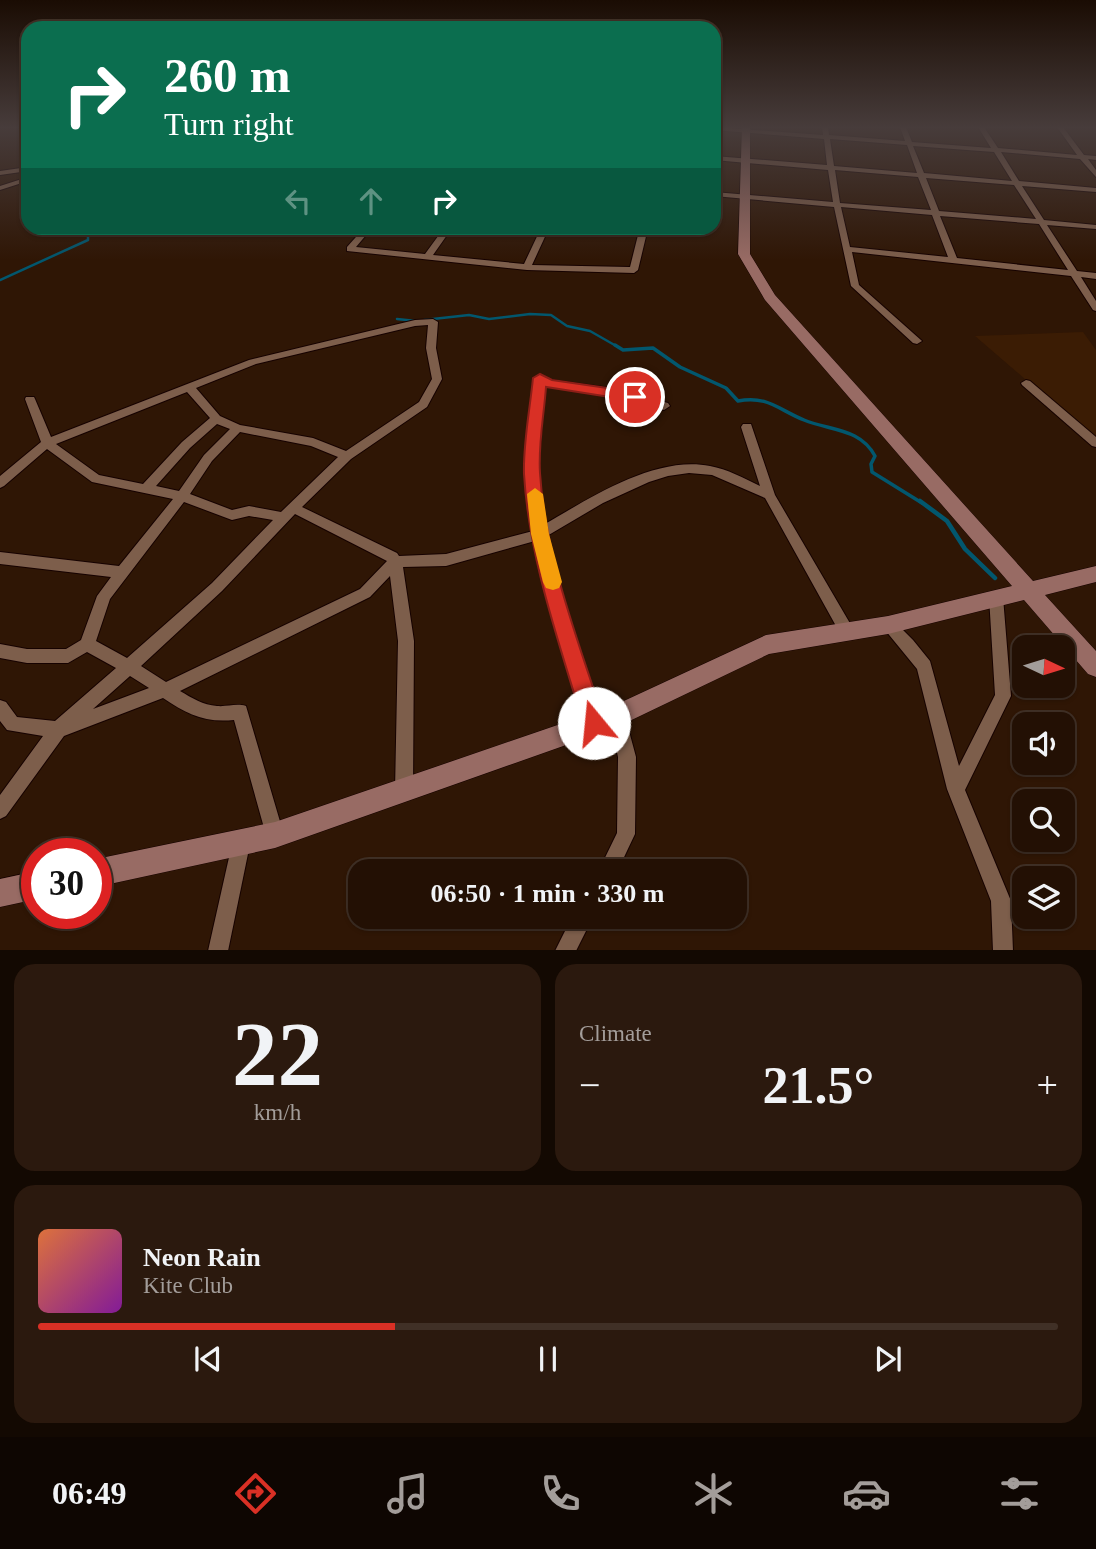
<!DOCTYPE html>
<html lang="en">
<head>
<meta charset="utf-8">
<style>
  body { margin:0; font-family:Georgia,serif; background:#2b190e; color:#f1f3f6; height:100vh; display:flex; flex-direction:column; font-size:26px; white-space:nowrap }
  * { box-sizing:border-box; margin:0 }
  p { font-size:23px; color:#a39d9a }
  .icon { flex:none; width:38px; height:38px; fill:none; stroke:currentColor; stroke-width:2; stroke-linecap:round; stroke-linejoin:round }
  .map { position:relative; height:950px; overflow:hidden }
  .sheet { display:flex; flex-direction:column; gap:14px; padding:14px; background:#130902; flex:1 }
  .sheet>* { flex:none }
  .guide { position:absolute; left:21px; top:21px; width:700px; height:214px; border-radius:21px; box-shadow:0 2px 5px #0004,0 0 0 2px #403026; background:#0b6e4f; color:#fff; overflow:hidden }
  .needle { width:46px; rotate:94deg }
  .buttons { position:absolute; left:1012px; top:635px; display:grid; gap:14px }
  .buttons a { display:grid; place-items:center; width:63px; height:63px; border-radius:14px; background:#231004; box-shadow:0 2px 5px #0004,0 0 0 2px #403026; font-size:35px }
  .speed { position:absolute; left:21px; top:838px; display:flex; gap:14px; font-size:35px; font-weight:700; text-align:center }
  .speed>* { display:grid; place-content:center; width:91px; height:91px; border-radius:50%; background:#231004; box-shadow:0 2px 5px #0004,0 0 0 2px #403026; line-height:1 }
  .speed .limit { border:10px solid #d22; background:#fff; color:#111 }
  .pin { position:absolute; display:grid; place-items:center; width:60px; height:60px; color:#fff; margin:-30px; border:4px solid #fff; border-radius:50%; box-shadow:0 2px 7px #0007 }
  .me { position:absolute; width:77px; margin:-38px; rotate:343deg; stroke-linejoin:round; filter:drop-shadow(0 0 5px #0008) }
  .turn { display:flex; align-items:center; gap:24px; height:147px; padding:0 28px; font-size:32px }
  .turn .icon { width:91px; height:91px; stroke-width:2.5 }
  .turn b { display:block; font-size:49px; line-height:60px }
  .lanes { display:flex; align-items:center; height:66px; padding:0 28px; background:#0003; justify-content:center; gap:35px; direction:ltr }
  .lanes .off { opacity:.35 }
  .big { font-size:52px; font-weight:700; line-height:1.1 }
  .sheet .tile { flex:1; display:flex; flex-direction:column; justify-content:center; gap:10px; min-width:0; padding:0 24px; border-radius:21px; background:#2b190e }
  .sheet .dial { align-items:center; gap:0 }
  .dial b { font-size:91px; line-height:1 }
  .song { display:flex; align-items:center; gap:21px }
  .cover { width:84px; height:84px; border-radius:10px; background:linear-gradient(135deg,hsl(20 70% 55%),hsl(290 70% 35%)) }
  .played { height:7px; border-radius:4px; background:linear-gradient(90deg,#d93025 35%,#403026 35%) }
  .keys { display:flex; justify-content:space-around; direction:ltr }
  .heat { display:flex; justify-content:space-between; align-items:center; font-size:38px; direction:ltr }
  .sheet .tiles { flex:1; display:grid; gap:14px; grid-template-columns:1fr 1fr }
  .tile:last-child { grid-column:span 2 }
  .trip { position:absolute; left:348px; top:859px; width:399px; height:70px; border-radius:21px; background:#231004; box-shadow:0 2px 5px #0004,0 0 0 2px #403026; font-weight:700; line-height:70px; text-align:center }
  .tabs { display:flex; height:112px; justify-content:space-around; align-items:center; background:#0e0602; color:#a39d9a }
  .tabs .icon { width:49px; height:49px }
  .tabs .current { color:#d93025 }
  .tabs b { font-size:32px; color:#f1f3f6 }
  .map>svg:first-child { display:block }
  .built { fill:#3b1c04 }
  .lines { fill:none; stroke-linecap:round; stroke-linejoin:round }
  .stream-far2 { stroke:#02576e; stroke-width:2.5 }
  .stream-far1 { stroke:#02576e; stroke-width:3.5 }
  .stream { stroke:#02576e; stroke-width:4.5 }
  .street-casing { stroke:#160200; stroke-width:2 }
  .secondary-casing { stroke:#160200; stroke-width:1 }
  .street { fill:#7d5e4b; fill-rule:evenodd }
  .secondary { fill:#986b64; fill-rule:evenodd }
  .route { fill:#d93025; stroke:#8d1f18; stroke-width:2 }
  .slow { fill:#f59e0b }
</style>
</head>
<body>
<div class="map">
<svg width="1096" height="951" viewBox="0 0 1096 951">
  <rect width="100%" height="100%" fill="#2f1605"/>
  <polygon class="built" points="1083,332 1096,350 1096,440 975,336"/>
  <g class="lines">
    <g class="stream-far2">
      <polyline points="0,280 88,240 88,228"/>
      <polyline points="397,319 416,321"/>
      <polyline points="424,320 469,315 489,319 530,314 551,315 567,326 590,331 618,347"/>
    </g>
    <path class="stream-far1" d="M 615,345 L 623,350 L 653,348 L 680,367 L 726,388 L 738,401 C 767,395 779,410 804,420 C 831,431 860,428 875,456 L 871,464 L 872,472 L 922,503"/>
    <polyline class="stream" points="920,501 947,521 965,549 995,578"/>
    <defs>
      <g id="street">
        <path d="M 714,127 L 823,135 L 822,127 L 828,127 L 829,135 L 905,141 L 900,127 L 906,127 L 912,142 L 991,148 L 978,127 L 984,127 L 998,148 L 1077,155 L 1057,127 L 1063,127 L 1084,155 L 1096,156 L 1096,160 L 1088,159 L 1096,170 L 1096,177 L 1080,159 L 1001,152 L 1019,181 L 1096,188 L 1096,192 L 1022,186 L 1044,220 L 1096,225 L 1096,229 L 1047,225 L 1077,271 L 1096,273 L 1096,279 L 1081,277 L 1096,301 L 1096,311 L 1093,310 L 1071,276 L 852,252 L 859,285 L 922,341 L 917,344 L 913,343 L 851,286 L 834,207 L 714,196 L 714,192 L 833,202 L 828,170 L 714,160 L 714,156 L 827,165 L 824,139 L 714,130 ZM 830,139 L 907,145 L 917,173 L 834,166 ZM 913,146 L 994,152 L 1012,181 L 924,173 ZM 835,170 L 918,177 L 931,210 L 840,203 ZM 926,178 L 1014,185 L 1036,219 L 939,211 ZM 841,207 L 932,215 L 948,257 L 850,247 ZM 940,216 L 1039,224 L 1068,270 L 957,258 Z"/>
        <polygon points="28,167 28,171 0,175 0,171"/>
        <polygon points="28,177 28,181 0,190 0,186"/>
        <polygon points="364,228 372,228 356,247 425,254 444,228 452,228 433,255 524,264 541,228 549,228 532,265 630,267 639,231 626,230 622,228 648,228 638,270 634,273 527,270 347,251 347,247"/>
        <path d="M 433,319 L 438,322 L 436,348 L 442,379 L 427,407 L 351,459 L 302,507 L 397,553 L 399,556 L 446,554 L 533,531 L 526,472 L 535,378 L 540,375 L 551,380 L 610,388 L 668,403 L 670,406 L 664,410 L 610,394 L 545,385 L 538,472 L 545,524 C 590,498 655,455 710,466 C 727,469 744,478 760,486 L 741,427 L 743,424 L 751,424 L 775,495 L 851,625 L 853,630 L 851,635 L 846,637 L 841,635 L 765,498 L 712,475 L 689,473 L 668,476 L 649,482 L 603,503 L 547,536 L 572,631 L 602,723 L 600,729 L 594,731 L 588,729 L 586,723 L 558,631 L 535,541 L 446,566 L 403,567 L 414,641 L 413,791 L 410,797 L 404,800 L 398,797 L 395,791 L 398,641 L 390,576 L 370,597 L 180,691 C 192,698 203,705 217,706 C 227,707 236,703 246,706 L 284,835 L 282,842 L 275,844 L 268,842 L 266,835 L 234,720 C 204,723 187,714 163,698 L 64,736 L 6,816 L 0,819 L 0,795 L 43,736 L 7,730 L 0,721 L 0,700 L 6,702 L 17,717 L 55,721 L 116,668 L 87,652 L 68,663 L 27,663 L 0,658 L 0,644 L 27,649 L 66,649 L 81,640 L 97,596 L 111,577 L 0,564 L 0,552 L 119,566 L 173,499 L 92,482 L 47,449 L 4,486 L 0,488 L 0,476 L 41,442 L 25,399 L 26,397 L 34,397 L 35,399 L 51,437 L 249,360 L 415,320 ZM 428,325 L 426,348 L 432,379 L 419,402 L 346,451 L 313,438 L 240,425 L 220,416 L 196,388 L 256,364 L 415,326 ZM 187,392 L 210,418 L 182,442 L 143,484 L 99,475 L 56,444 ZM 217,424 L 230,429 L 204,455 L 179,491 L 156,486 L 190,448 ZM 240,432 L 311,446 L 338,457 L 281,512 L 249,506 L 232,510 L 190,494 L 212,461 ZM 184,502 L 232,520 L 249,516 L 273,520 L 212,583 L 127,658 L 96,641 L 110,599 ZM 295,514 L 387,561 L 360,589 L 166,682 L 141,666 L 222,591 ZM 130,676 L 149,688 L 93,709 Z"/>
        <polygon points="1026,380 1030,381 1096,437 1096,447 1092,446 1022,385 1021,383"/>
        <polygon points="996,591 1001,593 1003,597 1011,696 965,790 1011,901 1013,951 993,951 991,901 947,789 917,669 881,625 883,620 888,619 893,620 913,640 930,661 959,766 995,695 989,597 991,593"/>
        <polygon points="617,708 623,710 625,716 636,757 635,834 617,872 598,872 617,833 618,757 609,716 611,710"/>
        <polygon points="241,835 248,837 250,844 228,951 208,951 232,844 234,837"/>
        <polygon points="572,917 593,917 576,951 555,951"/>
      </g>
      <g id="secondary">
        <polygon points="742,127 750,127 750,254 775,295 1033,581 1096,566 1096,582 1045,595 1096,651 1096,677 1088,674 1024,600 888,634 769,654 617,727 275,848 96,887 96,859 275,822 613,706 766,635 888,616 1012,586 765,300 738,254"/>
        <polygon points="37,871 37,899 0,907 0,879"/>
      </g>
    </defs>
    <use href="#street" class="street-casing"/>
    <use href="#secondary" class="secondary-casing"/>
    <use href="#street" class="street"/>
    <use href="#secondary" class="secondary"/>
  </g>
  <linearGradient id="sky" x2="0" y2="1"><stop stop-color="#1a0c03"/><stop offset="0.49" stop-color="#473c3b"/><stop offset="1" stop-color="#473c3b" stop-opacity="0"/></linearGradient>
  <rect width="1096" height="260" fill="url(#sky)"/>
  <path class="route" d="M 540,374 L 552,380 L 635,392 L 642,397 L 635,401 L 546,387 C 544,415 538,445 540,473 C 545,556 579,644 605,723 L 602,730 L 594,733 L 587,730 L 583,723 C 559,642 529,559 524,474 C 523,443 530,409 533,378 Z"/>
  <polygon class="slow" points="535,488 543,494 549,534 562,582 559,588 553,590 546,588 543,582 531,534 527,494"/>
</svg>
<div class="buttons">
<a><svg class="needle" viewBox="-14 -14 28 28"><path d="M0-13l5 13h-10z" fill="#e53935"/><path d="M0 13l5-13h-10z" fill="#a39d9a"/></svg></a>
<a><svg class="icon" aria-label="sound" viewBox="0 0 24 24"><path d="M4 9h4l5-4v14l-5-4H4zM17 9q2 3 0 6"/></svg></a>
<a><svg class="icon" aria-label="search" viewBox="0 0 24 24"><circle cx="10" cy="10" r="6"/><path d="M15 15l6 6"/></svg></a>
<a><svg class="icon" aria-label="layers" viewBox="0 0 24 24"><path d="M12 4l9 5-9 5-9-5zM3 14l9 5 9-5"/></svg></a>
</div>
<div class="speed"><div class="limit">30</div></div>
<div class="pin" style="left:635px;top:397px;background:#d93025"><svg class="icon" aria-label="arrive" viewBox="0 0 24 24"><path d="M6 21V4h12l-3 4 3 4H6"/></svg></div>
<svg class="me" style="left:594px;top:723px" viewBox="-20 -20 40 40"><circle r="19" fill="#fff"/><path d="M0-13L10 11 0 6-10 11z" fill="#d93025"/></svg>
<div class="trip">06:50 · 1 min · 330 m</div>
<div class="guide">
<div class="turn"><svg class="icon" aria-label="right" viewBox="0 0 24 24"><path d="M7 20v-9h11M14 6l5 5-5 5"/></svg><div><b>260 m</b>Turn right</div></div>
<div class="lanes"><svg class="icon off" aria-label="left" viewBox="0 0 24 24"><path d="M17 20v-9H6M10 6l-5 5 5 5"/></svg><svg class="icon off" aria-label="ahead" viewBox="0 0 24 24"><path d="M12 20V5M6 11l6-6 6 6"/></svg><svg class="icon" aria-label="right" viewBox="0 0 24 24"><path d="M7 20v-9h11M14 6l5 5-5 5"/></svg></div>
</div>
</div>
<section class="sheet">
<div class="tiles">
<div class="tile dial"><b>22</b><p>km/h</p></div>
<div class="tile"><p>Climate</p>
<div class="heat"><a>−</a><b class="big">21.5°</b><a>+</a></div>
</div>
<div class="tile">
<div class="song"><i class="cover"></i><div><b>Neon Rain</b><p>Kite Club</p></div></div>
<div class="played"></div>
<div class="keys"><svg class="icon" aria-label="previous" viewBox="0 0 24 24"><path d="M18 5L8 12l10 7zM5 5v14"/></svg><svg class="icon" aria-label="pause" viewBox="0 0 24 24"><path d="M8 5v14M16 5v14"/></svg><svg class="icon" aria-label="next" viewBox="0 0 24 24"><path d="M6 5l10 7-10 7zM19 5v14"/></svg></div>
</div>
</div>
</section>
<nav class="tabs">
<b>06:49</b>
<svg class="icon current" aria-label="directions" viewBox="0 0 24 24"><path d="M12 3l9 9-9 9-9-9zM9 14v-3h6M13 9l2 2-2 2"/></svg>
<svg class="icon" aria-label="music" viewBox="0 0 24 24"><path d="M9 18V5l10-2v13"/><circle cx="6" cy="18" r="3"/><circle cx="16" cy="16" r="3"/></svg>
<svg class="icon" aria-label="phone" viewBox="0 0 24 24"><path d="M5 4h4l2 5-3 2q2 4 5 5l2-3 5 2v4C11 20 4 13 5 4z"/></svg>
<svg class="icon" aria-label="climate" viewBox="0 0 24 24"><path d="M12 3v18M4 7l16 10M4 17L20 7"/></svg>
<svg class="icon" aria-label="car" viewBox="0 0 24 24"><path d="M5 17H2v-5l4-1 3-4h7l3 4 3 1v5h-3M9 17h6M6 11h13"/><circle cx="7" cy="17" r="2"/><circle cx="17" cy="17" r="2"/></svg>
<svg class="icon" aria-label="filters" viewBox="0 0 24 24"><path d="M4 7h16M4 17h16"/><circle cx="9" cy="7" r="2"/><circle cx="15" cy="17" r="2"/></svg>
</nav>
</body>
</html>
